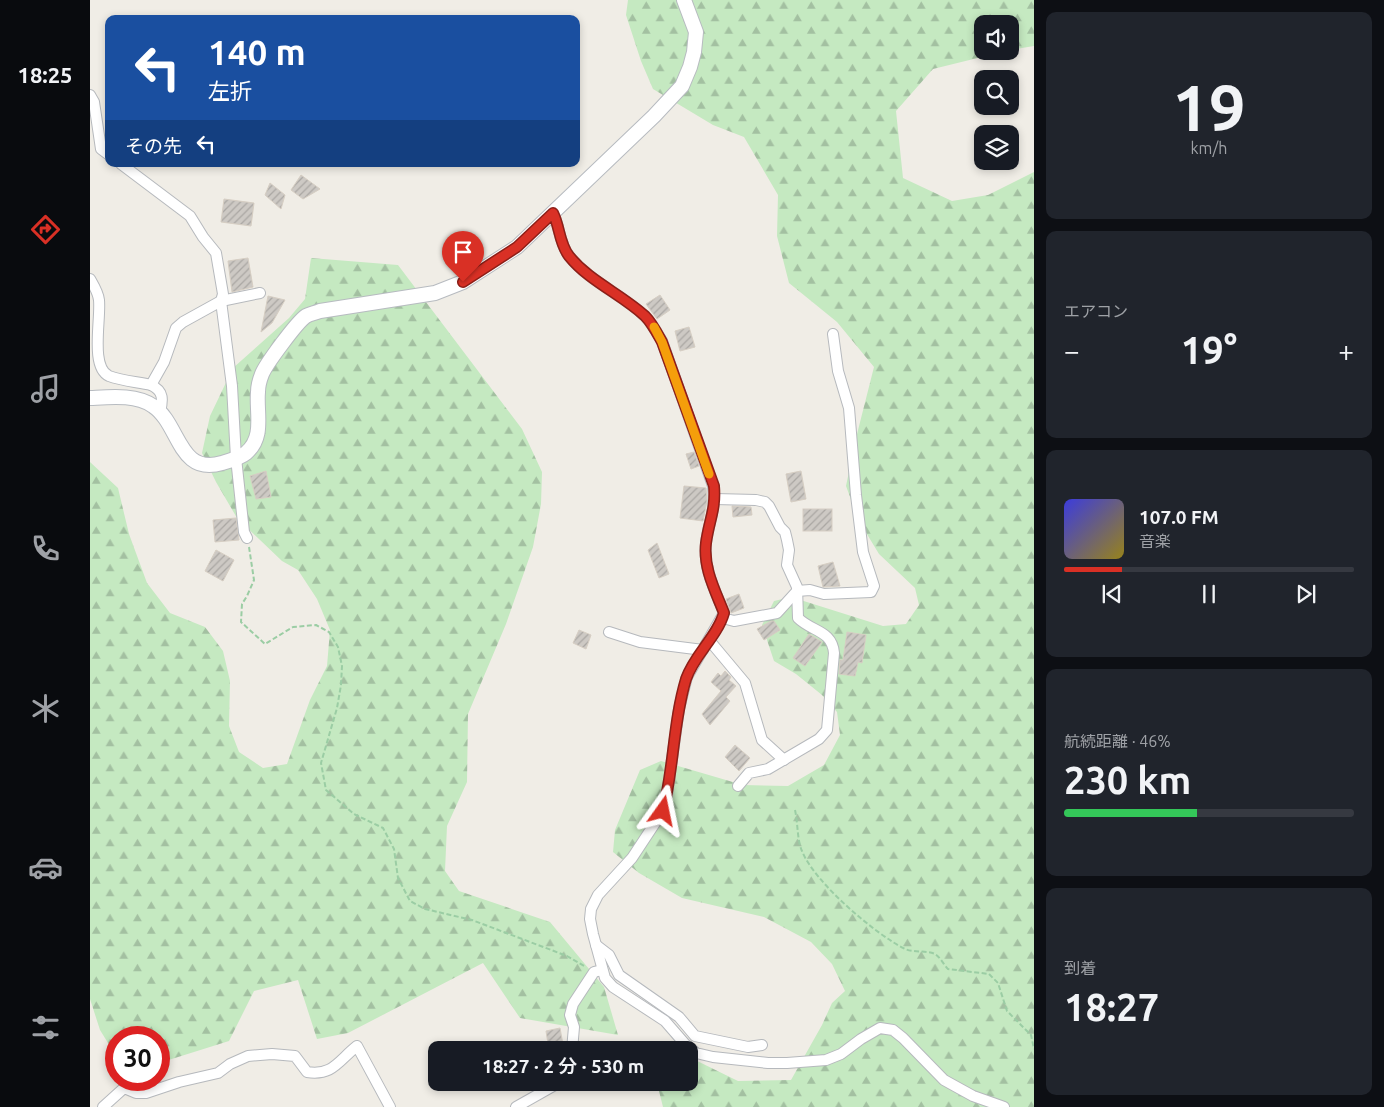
<!DOCTYPE html>
<html lang="ja">
<head>
<meta charset="utf-8">
<style>
  body { margin:0; font-family:Ubuntu,"Noto Sans JP",sans-serif; background:#20242c; color:#f1f3f6; height:100vh; display:flex; flex-direction:column; font-size:19px; white-space:nowrap }
  * { box-sizing:border-box; margin:0 }
  p { font-size:16px; color:#9ea1a6 }
  .icon { flex:none; width:28px; height:28px; fill:none; stroke:currentColor; stroke-width:2; stroke-linecap:round; stroke-linejoin:round }
  .map { position:relative; flex:1; overflow:hidden }
  .sheet { display:flex; flex-direction:column; gap:12px; padding:12px; background:#0d0f14; width:350px }
  .sheet>* { flex:none }
  .hud { position:absolute; left:15px; top:15px; width:475px; height:152px; border-radius:10px; box-shadow:0 2px 8px #0003; background:#1a4fa0; color:#fff; overflow:hidden }
  .controls { position:absolute; left:884px; top:15px; display:grid; gap:10px }
  .controls a { display:grid; place-items:center; width:45px; height:45px; border-radius:10px; background:#171b24; box-shadow:0 2px 8px #0003; font-size:25px }
  .speed { position:absolute; left:15px; top:1026px; display:flex; gap:10px; font-size:25px; font-weight:700; text-align:center }
  .speed>* { display:grid; place-content:center; width:65px; height:65px; border-radius:50%; background:#171b24; box-shadow:0 2px 8px #0003; line-height:1 }
  .speed .limit { border:8px solid #d22; background:#fff; color:#111 }
  .pin { position:absolute; display:grid; place-items:center; width:42px; height:42px; color:#fff; margin:-51px -21px; border-radius:50% 50% 50% 0; rotate:-45deg; box-shadow:0 0 5px #0007 }
  .pin .icon { rotate:45deg }
  .me { position:absolute; width:55px; margin:-28px; rotate:12deg; stroke-linejoin:round; filter:drop-shadow(0 0 4px #0008) }
  .turn { display:flex; align-items:center; gap:18px; height:105px; padding:0 20px; font-size:22px }
  .turn .icon { width:65px; height:65px; stroke-width:2.5 }
  .turn b { display:block; font-size:35px; line-height:42px }
  .then { display:flex; align-items:center; height:48px; padding:0 20px; background:#0003; gap:10px; font-size:19px }
  .big { font-size:38px; font-weight:600; line-height:1.1 }
  .sheet .tile { flex:1; display:flex; flex-direction:column; justify-content:center; gap:8px; min-width:0; padding:0 18px; border-radius:10px; background:#20242c }
  .sheet .dial { align-items:center; gap:0 }
  .dial b { font-size:65px; line-height:1 }
  .song { display:flex; align-items:center; gap:15px }
  .cover { width:60px; height:60px; border-radius:8px; background:linear-gradient(135deg,hsl(240 70% 55%),hsl(50 70% 35%)) }
  .played { height:5px; border-radius:2px; background:linear-gradient(90deg,#d93025 20%,#363941 20%) }
  .keys { display:flex; justify-content:space-around; direction:ltr }
  .heat { display:flex; justify-content:space-between; align-items:center; font-size:28px; direction:ltr }
  .charge { height:8px; border-radius:4px; background:linear-gradient(90deg,#34c759 46%,#363941 0) }
  .trip { position:absolute; left:338px; top:1041px; width:270px; height:50px; border-radius:10px; background:#171b24; box-shadow:0 2px 8px #0003; font-weight:600; line-height:50px; text-align:center }
  main { display:flex; flex:1; min-height:0 }
  .tabs { display:flex; flex-direction:column; width:90px; justify-content:space-around; align-items:center; background:#090b0e; color:#9ea1a6 }
  .tabs .icon { width:35px; height:35px }
  .tabs .active { color:#d93025 }
  .tabs b { font-size:22px; color:#f1f3f6 }
  .map>svg:first-child { display:block }
  .forest { fill:url(#forest-firs) }
  .building { fill:url(#building-hatch); stroke:#d6cec3 }
  .lines { fill:none; stroke-linecap:round; stroke-linejoin:round }
  .street-casing { stroke:#b6b9bd; stroke-width:12 }
  .secondary-casing { stroke:#b7bbc0; stroke-width:16 }
  .path { stroke:#9bcda4; stroke-width:2; stroke-dasharray:5 2.5; stroke-linecap:butt }
  .street { stroke:#fff; stroke-width:10 }
  .secondary { stroke:#fff; stroke-width:14 }
  .route-casing { stroke:#8d1f18; stroke-width:12 }
  .route { stroke:#d93025; stroke-width:9 }
  .slow { stroke:#f59e0b; stroke-width:9 }
</style>
</head>
<body>
<main>
<nav class="tabs">
<b>18:25</b>
<svg class="icon active" aria-label="directions" viewBox="0 0 24 24"><path d="M12 3l9 9-9 9-9-9zM9 14v-3h6M13 9l2 2-2 2"/></svg>
<svg class="icon" aria-label="music" viewBox="0 0 24 24"><path d="M9 18V5l10-2v13"/><circle cx="6" cy="18" r="3"/><circle cx="16" cy="16" r="3"/></svg>
<svg class="icon" aria-label="phone" viewBox="0 0 24 24"><path d="M5 4h4l2 5-3 2q2 4 5 5l2-3 5 2v4C11 20 4 13 5 4z"/></svg>
<svg class="icon" aria-label="climate" viewBox="0 0 24 24"><path d="M12 3v18M4 7l16 10M4 17L20 7"/></svg>
<svg class="icon" aria-label="car" viewBox="0 0 24 24"><path d="M5 17H2v-5l4-1 3-4h7l3 4 3 1v5h-3M9 17h6M6 11h13"/><circle cx="7" cy="17" r="2"/><circle cx="17" cy="17" r="2"/></svg>
<svg class="icon" aria-label="filters" viewBox="0 0 24 24"><path d="M4 7h16M4 17h16"/><circle cx="9" cy="7" r="2"/><circle cx="15" cy="17" r="2"/></svg>
</nav>
<div class="map">
<svg width="944" height="1107" viewBox="0 0 944 1107">
  <defs>
    <pattern id="forest-firs" width="22" height="20" patternUnits="userSpaceOnUse" patternTransform="scale(1.25)"><rect width="22" height="20" fill="#c5e9c1"/><path d="M5 1l3.5 6h-7zM16 11l3.5 6h-7z" fill="#a3c0a1"/></pattern>
    <pattern id="building-hatch" width="6" height="6" patternUnits="userSpaceOnUse" patternTransform="scale(1.25)"><rect width="6" height="6" fill="#cdc9c4"/><path d="M-1 1l2-2M0 6l6-6M5 7l2-2" fill="none" stroke="#aaa7a3"/></pattern>
  </defs>
  <rect width="100%" height="100%" fill="#f0ede6"/>
  <g class="forest">
    <polygon points="538,0 944,0 944,46 920,50 920,24 892,24 892,51 916,51 843,69 806,111 813,178 862,201 898,195 944,172 944,1107 573,1107 567,1083 599,1082 599,1057 648,1081 701,1080 732,1025 742,1003 755,991 742,964 721,942 674,917 592,898 549,873 523,852 525,830 550,770 571,761 653,785 698,786 734,765 750,735 747,712 732,695 706,674 684,661 672,625 684,601 701,597 793,626 816,624 829,605 825,588 789,554 769,521 756,486 766,438 784,367 747,322 699,283 687,236 688,195 654,137 623,125 563,89 551,61 536,15"/>
    <polygon points="221,258 308,265 432,429 452,472 451,504 443,547 416,624 378,714 377,782 357,826 355,871 369,891 460,922 514,987 528,1035 430,1018 393,963 258,1033 227,1039 208,980 164,991 139,1041 69,1063 69,1038 26,1038 26,1056 10,1030 0,999 0,462 28,488 39,534 57,583 80,613 115,627 133,651 140,681 139,726 149,752 173,768 197,764 220,700 237,666 240,630 227,599 208,570 192,561 147,518 126,482 112,453 120,416 143,368 199,318 215,299"/>
  </g>
  <g class="building">
    <polygon points="211,175 230,189 213,199 201,190"/>
    <polygon points="180,183 195,195 191,209 175,195"/>
    <polygon points="134,199 164,203 161,226 131,222"/>
    <polygon points="158,258 163,287 142,292 138,261"/>
    <polygon points="570,295 580,310 567,319 556,304"/>
    <polygon points="178,296 195,300 182,323 171,332"/>
    <polygon points="599,327 605,347 590,351 585,331"/>
    <polygon points="604,452 609,466 601,469 596,454"/>
    <polygon points="176,471 181,497 166,499 160,476"/>
    <polygon points="711,471 716,499 701,502 696,474"/>
    <polygon points="594,486 616,488 617,501 613,521 590,518"/>
    <polygon points="642,506 661,507 662,515 643,517"/>
    <rect x="713" y="509" width="29" height="22"/>
    <polygon points="146,518 149,540 125,542 123,520"/>
    <polygon points="567,543 579,574 569,578 558,550"/>
    <polygon points="126,550 144,560 133,581 115,571"/>
    <polygon points="743,562 750,586 733,587 728,566"/>
    <polygon points="649,594 654,608 641,613 636,599"/>
    <polygon points="681,621 684,621 690,630 674,640 667,629"/>
    <polygon points="489,630 501,635 496,649 483,643"/>
    <polygon points="757,632 776,635 772,663 768,662 765,676 749,674 750,660 753,660"/>
    <polygon points="719,634 732,642 715,666 703,658"/>
    <polygon points="635,671 641,677 639,680 646,686 636,697 640,701 620,725 612,714 631,691 621,682 628,673 631,676"/>
    <polygon points="645,745 660,758 649,771 635,757"/>
    <polygon points="470,1028 474,1050 459,1050 456,1031"/>
  </g>
  <g class="lines">
    <defs>
      <g id="street">
        <polyline points="0,95 4,102 11,149 19,155"/>
        <polyline points="31,164 100,216 113,237 126,253 133,294 131,301 142,386 146,458 154,532 157,538"/>
        <path d="M 463,213 C 470,227 469,243 479,256 C 499,281 531,294 555,316 C 562,323 567,333 572,341 L 623,486 C 626,510 619,520 616,543 C 613,568 625,590 634,613 L 597,677 L 589,709 L 577,795 L 573,811 L 542,858 L 508,895 L 501,909 L 500,919 L 503,934 L 515,978 L 523,987 L 575,1021 L 595,1044 L 606,1053 L 623,1057 L 678,1063 L 697,1063 L 736,1060 L 751,1054 L 771,1039 L 790,1028 L 803,1030 L 813,1038 L 854,1080 L 883,1096 L 914,1107"/>
        <path d="M 0,279 C 4,286 8,292 9,300 C 11,320 0,367 19,376 C 32,381 48,382 61,385 C 74,391 73,400 70,412"/>
        <polyline points="61,385 74,362 86,328 93,322 131,301 170,293"/>
        <path d="M 625,499 L 666,500 L 675,502 L 679,506 L 690,527 L 695,532 L 697,540 L 699,550 L 697,565 L 707,587 L 708,618 C 722,632 742,630 744,653 L 737,730 L 729,739 L 678,769 L 659,773 L 648,786"/>
        <polyline points="633,618 644,621 687,613 707,591 720,590 734,594 781,592 784,586 773,552 766,495 759,408 748,371 743,334"/>
        <polyline points="519,632 550,642 613,650"/>
        <polyline points="619,640 655,683 672,740 694,760"/>
        <polyline points="506,945 519,955 529,975 589,1017 605,1036 658,1047 672,1045"/>
        <polyline points="482,1050 484,1027 480,1015 483,1004 504,972 512,970"/>
        <path d="M 13,1107 L 34,1088 L 46,1093 L 56,1093 L 89,1082 L 128,1073 L 140,1064 L 158,1056 L 182,1054 L 205,1056 L 217,1072 C 243,1076 248,1061 267,1046 L 300,1107"/>
        <polyline points="426,1107 465,1085 467,1082"/>
      </g>
      <path id="secondary" d="M 0,398 C 20,397 46,394 63,406 C 90,424 88,476 132,463 C 139,461 150,458 156,453 C 175,437 166,413 168,392 C 168,387 170,379 172,374 C 176,364 207,322 216,316 C 220,314 225,313 230,311 L 345,293 L 373,282 L 427,247 L 564,116 L 592,86 L 600,67 L 604,52 L 606,32 L 594,0"/>
    </defs>
    <use href="#street" class="street-casing"/>
    <use href="#secondary" class="secondary-casing"/>
    <g class="path">
      <polyline points="159,547 164,580 157,596 152,604 151,622 175,644 203,627 226,625 239,632 248,647 252,666 251,685 247,708 231,763 236,790 264,814 293,828 304,849 308,878 320,901 335,909 382,920 477,956 496,967"/>
      <path d="M 705,810 C 708,823 707,840 712,851 C 724,882 785,934 815,949 C 824,953 836,950 845,954 C 850,957 854,965 858,969 L 899,974 L 908,983 L 917,1011 L 941,1035 L 944,1049"/>
    </g>
    <use href="#street" class="street"/>
    <use href="#secondary" class="secondary"/>
  </g>
  <g class="lines">
    <defs>
      <path id="route" d="M 373,282 L 427,247 L 463,213 C 470,227 469,243 479,256 C 499,281 531,294 555,316 C 562,323 567,333 572,342 L 624,486 C 626,510 619,520 616,543 C 613,568 625,590 634,613 C 627,637 604,655 596,679 C 583,722 584,768 573,811"/>
    </defs>
    <use href="#route" class="route-casing"/>
    <use href="#route" class="route"/>
    <polyline class="slow" points="564,327 572,342 619,474"/>
  </g>
</svg>
<div class="controls">
<a><svg class="icon" aria-label="sound" viewBox="0 0 24 24"><path d="M4 9h4l5-4v14l-5-4H4zM17 9q2 3 0 6"/></svg></a>
<a><svg class="icon" aria-label="search" viewBox="0 0 24 24"><circle cx="10" cy="10" r="6"/><path d="M15 15l6 6"/></svg></a>
<a><svg class="icon" aria-label="layers" viewBox="0 0 24 24"><path d="M12 4l9 5-9 5-9-5zM3 14l9 5 9-5"/></svg></a>
</div>
<div class="speed"><div class="limit">30</div></div>
<div class="pin" style="left:373px;top:282px;background:#d93025"><svg class="icon" aria-label="arrive" viewBox="0 0 24 24"><path d="M6 21V4h12l-3 4 3 4H6"/></svg></div>
<svg class="me" style="left:573px;top:811px" viewBox="-20 -20 40 40"><path d="M0-17L14 15 0 8-14 15z" fill="#d93025" stroke="#fff" stroke-width="4"/></svg>
<div class="trip">18:27 · 2 分 · 530 m</div>
<div class="hud">
<div class="turn"><svg class="icon" aria-label="left" viewBox="0 0 24 24"><path d="M17 20v-9H6M10 6l-5 5 5 5"/></svg><div><b>140 m</b>左折</div></div>
<div class="then">その先<svg class="icon" aria-label="left" viewBox="0 0 24 24"><path d="M17 20v-9H6M10 6l-5 5 5 5"/></svg></div>
</div>
</div>
<section class="sheet">
<div class="tile dial"><b>19</b><p>km/h</p></div>
<div class="tile"><p>エアコン</p>
<div class="heat"><a>−</a><b class="big">19°</b><a>+</a></div>
</div>
<div class="tile">
<div class="song"><i class="cover"></i><div><b>107.0 FM</b><p>音楽</p></div></div>
<div class="played"></div>
<div class="keys"><svg class="icon" aria-label="previous" viewBox="0 0 24 24"><path d="M18 5L8 12l10 7zM5 5v14"/></svg><svg class="icon" aria-label="pause" viewBox="0 0 24 24"><path d="M8 5v14M16 5v14"/></svg><svg class="icon" aria-label="next" viewBox="0 0 24 24"><path d="M6 5l10 7-10 7zM19 5v14"/></svg></div>
</div>
<div class="tile"><p>航続距離 · 46%</p><b class="big">230 km</b><div class="charge"></div></div>
<div class="tile"><p>到着</p><b class="big">18:27</b></div>
</section>
</main>
</body>
</html>
